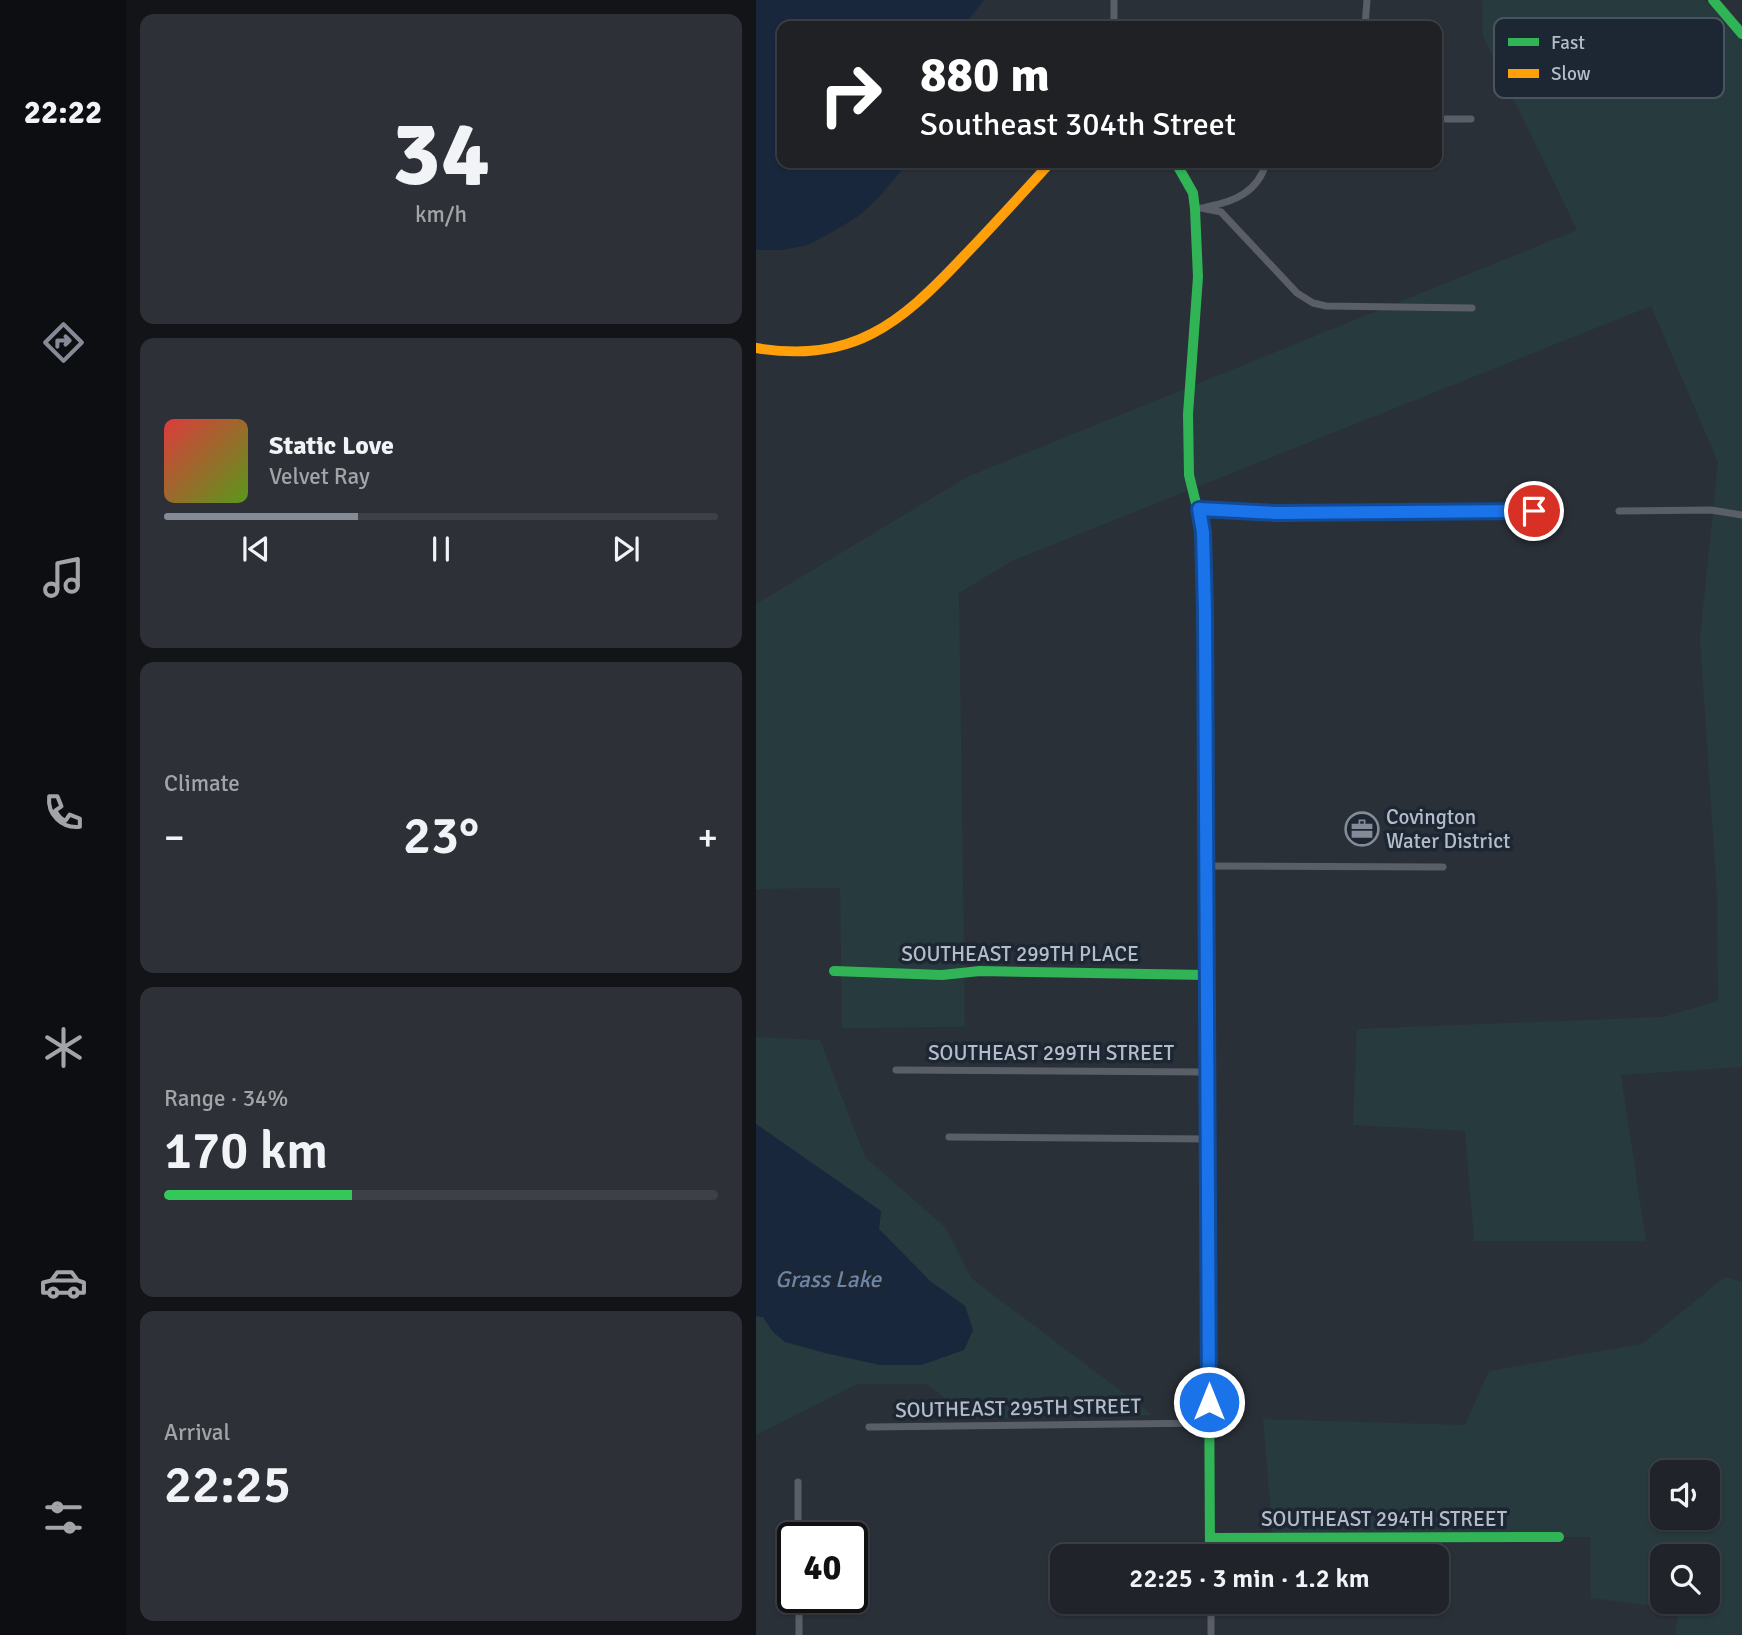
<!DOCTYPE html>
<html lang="en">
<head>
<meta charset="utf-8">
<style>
  body { margin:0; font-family:Signika,sans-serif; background:#2d3036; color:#f1f3f6; height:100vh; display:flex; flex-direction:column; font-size:26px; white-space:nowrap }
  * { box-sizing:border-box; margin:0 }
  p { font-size:23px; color:#a2a4a8 }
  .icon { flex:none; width:38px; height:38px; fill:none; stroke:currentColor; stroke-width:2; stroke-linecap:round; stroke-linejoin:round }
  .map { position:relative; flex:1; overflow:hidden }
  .panel { display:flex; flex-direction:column; gap:14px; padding:14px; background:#121417; width:630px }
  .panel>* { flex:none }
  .banner { position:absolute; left:21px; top:21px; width:665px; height:147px; border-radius:14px; box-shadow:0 2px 5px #0004,0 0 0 2px #3d4147; background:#202124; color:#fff; overflow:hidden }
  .fabs { position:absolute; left:894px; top:1460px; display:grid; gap:14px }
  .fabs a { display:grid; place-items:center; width:70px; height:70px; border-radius:14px; background:#20242a; box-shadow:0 2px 5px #0004,0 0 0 2px #3d4147; font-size:35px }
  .speed { position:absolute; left:21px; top:1522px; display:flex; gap:14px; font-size:35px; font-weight:700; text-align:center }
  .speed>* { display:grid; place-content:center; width:91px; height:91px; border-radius:50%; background:#20242a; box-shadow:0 2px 5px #0004,0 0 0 2px #3d4147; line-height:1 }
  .speed .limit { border:4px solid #111; border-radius:10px; background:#fff; color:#111 }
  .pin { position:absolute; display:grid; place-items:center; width:60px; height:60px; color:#fff; margin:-30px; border:4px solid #fff; border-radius:50%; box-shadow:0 2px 7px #0007 }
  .me { position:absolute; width:77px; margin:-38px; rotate:0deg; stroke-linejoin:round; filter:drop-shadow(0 0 5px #0008) }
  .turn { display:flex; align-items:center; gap:24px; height:147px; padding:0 28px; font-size:32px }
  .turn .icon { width:91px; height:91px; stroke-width:2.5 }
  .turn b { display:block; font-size:49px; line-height:60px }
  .big { font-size:52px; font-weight:600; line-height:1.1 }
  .panel .tile { flex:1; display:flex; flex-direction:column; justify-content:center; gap:10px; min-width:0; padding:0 24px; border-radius:14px; background:#2d3036 }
  .panel .dial { align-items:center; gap:0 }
  .dial b { font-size:91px; line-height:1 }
  .song { display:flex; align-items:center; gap:21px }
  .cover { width:84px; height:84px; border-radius:10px; background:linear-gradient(135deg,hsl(0 70% 55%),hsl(90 70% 35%)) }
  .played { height:7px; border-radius:4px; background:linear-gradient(90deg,#848b96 35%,#3d4147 35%) }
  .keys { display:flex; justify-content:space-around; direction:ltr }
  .heat { display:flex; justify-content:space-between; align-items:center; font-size:38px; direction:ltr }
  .charge { height:10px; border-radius:5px; background:linear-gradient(90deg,#34c759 34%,#3d4147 0) }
  .trip { position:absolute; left:294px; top:1544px; width:399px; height:70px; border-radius:14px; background:#20242a; box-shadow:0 2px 5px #0004,0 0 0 2px #3d4147; font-weight:600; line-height:70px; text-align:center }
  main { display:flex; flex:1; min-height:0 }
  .dock { display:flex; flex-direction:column; width:126px; justify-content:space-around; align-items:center; background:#0d0e11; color:#a2a4a8 }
  .dock .icon { width:49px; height:49px }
  .dock .current { color:#848b96 }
  .dock b { font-size:32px; color:#f1f3f6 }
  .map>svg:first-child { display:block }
  .green { fill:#273a3e; fill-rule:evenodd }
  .water { fill:#19273c }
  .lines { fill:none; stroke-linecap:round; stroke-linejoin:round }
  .street { stroke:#5a5e66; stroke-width:7 }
  .fast { stroke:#30b455; stroke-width:10 }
  .slow { stroke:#ff9f0a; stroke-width:10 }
  .route-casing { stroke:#114b97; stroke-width:18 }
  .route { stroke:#1a73e8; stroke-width:12 }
  .labels { text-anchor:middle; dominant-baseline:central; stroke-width:7; stroke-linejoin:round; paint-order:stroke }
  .poi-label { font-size:21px; fill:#b4bcc9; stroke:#1d2633; text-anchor:start }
  .street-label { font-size:21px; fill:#b4bcc9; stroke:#1d2633 }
  .water-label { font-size:23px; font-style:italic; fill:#6d86a8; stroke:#1d2633 }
  .key { fill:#1d2633; stroke:#4a5360; stroke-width:2 }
  .key-label { font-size:19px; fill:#b4bcc9 }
</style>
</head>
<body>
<main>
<nav class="dock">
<b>22:22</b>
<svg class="icon current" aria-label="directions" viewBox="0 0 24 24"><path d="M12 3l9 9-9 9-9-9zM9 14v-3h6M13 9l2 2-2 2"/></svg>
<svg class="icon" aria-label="music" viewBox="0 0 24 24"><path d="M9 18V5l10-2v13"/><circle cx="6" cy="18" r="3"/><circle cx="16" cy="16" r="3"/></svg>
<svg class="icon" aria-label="phone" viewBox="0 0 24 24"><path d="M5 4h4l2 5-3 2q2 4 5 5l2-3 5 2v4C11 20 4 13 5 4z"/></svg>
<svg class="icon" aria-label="climate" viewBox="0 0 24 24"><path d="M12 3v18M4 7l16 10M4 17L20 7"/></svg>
<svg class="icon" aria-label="car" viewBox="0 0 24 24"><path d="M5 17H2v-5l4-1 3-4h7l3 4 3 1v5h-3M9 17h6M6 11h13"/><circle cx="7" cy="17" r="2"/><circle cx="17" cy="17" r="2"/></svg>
<svg class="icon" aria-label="filters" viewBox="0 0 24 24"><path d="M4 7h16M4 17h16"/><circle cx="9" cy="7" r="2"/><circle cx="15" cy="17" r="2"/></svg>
</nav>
<section class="panel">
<div class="tile dial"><b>34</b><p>km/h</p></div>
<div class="tile">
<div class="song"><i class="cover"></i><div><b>Static Love</b><p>Velvet Ray</p></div></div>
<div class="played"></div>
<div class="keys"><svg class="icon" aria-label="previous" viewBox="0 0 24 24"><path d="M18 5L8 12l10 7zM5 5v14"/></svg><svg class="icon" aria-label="pause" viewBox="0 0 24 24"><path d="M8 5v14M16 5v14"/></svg><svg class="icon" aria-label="next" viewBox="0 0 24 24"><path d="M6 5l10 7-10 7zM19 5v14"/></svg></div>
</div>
<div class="tile"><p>Climate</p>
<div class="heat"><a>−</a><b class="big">23°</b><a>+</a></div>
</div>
<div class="tile"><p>Range · 34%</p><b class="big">170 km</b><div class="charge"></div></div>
<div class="tile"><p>Arrival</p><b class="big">22:25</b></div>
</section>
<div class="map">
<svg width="986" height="1635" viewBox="0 0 986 1635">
  <rect width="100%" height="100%" fill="#2a3038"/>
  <g class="green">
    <polygon points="726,0 949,0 986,42 986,1067 865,1075 890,1241 718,1241 709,1131 597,1125 601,1029 907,1017 962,1001 961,895 944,639 962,462 895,306 256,561 203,593 209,1027 86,1028 84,888 0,889 0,604 211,477 821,230 727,36"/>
    <polygon points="0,1037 64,1040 109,1157 190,1228 215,1278 397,1415 215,1419 171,1384 101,1384 0,1435 0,1316 7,1317 17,1332 165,1365 208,1350 217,1330 209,1306 174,1281 123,1229 125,1211 0,1124"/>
    <path d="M 969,1277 L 986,1282 L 986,1635 L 919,1635 L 923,1609 L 835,1598 L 834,1537 L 517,1537 L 507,1419 L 709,1425 L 733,1371 L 886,1344 ZM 906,1472 L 952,1472 L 952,1517 L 906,1517 ZM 906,1556 L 952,1556 L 952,1601 L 906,1601 Z"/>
  </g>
  <g class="water">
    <polygon points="0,0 228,0 214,18 214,26 26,26 26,163 152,163 123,197 103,216 78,231 52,245 27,250 0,250"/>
    <polygon points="0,1124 125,1211 123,1229 174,1281 209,1306 217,1330 208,1350 165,1365 124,1365 69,1353 29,1342 17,1332 7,1317 0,1316"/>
  </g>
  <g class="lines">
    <g class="street">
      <polyline points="358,26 358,0"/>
      <polyline points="609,26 611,0"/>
      <polyline points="681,119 715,119"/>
      <path d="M 450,207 C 478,202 502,192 510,163"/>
      <polyline points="445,208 465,212 541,293 557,303 570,306 716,308"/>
      <polyline points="443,509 519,513 778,511"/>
      <polyline points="863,511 955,510 986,515"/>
      <polyline points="449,866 687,867"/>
      <polyline points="140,1070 451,1072"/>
      <polyline points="193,1137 451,1139"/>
      <polyline points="113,1427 453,1423"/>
      <polyline points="42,1482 42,1538"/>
      <polyline points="43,1598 43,1635"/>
      <polyline points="455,1601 455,1635"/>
    </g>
    <g class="fast">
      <polyline points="957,0 986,34"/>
      <polyline points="420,163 437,193 439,209 442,277 432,414 433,475 447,532 450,770"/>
      <polyline points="78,971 186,975 224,971 450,975"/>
      <polyline points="452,1163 454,1556"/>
      <polyline points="454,1538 803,1537"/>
    </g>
    <g class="slow">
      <path d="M 0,348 C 96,364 144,324 206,258 C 236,227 265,195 294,163"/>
      <polyline points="450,770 452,1163"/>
    </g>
  </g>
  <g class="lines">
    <defs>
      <polyline id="route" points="453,1402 449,612 447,532 443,509 519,513 778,511"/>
    </defs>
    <use href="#route" class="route-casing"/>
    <use href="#route" class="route"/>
  </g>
  <defs>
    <symbol id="office-ring" viewBox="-11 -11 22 22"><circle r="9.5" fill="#1d2633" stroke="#848b96" stroke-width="1.5"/><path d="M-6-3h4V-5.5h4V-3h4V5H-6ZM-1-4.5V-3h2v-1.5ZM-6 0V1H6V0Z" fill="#848b96"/></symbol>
  </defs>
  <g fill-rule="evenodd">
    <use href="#office-ring" x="587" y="810" width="38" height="38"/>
  </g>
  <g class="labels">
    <g class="poi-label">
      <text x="630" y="817">Covington<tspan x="630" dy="24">Water District</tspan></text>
    </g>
    <g class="street-label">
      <text x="264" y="954">SOUTHEAST 299TH PLACE</text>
      <text x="295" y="1053">SOUTHEAST 299TH STREET</text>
      <text transform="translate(262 1408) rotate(-1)">SOUTHEAST 295TH STREET</text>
      <text x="628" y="1519">SOUTHEAST 294TH STREET</text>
    </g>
    <g class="water-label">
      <text x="72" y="1279">Grass Lake</text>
    </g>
  </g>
  <rect x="738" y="18" width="230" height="80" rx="10" class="key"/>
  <rect x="752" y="38" width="31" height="8" fill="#30b455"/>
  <rect x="752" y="69" width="31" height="9" fill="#ff9f0a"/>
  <g class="key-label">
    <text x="795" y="49">Fast</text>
    <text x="795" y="80">Slow</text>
  </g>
</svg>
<div class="fabs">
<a><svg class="icon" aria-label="sound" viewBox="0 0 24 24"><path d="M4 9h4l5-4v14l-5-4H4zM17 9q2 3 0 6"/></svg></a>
<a><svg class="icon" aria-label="search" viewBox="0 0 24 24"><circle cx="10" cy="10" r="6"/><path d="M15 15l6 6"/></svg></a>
</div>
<div class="speed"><div class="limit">40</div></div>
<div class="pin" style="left:778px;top:511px;background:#d93025"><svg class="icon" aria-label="arrive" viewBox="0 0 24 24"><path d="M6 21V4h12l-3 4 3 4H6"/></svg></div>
<svg class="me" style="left:453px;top:1402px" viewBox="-20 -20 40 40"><circle r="17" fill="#1a73e8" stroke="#fff" stroke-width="3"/><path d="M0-11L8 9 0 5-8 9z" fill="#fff"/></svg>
<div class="trip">22:25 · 3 min · 1.2 km</div>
<div class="banner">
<div class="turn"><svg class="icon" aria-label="right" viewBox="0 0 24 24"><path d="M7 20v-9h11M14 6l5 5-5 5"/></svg><div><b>880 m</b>Southeast 304th Street</div></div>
</div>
</div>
</main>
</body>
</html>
